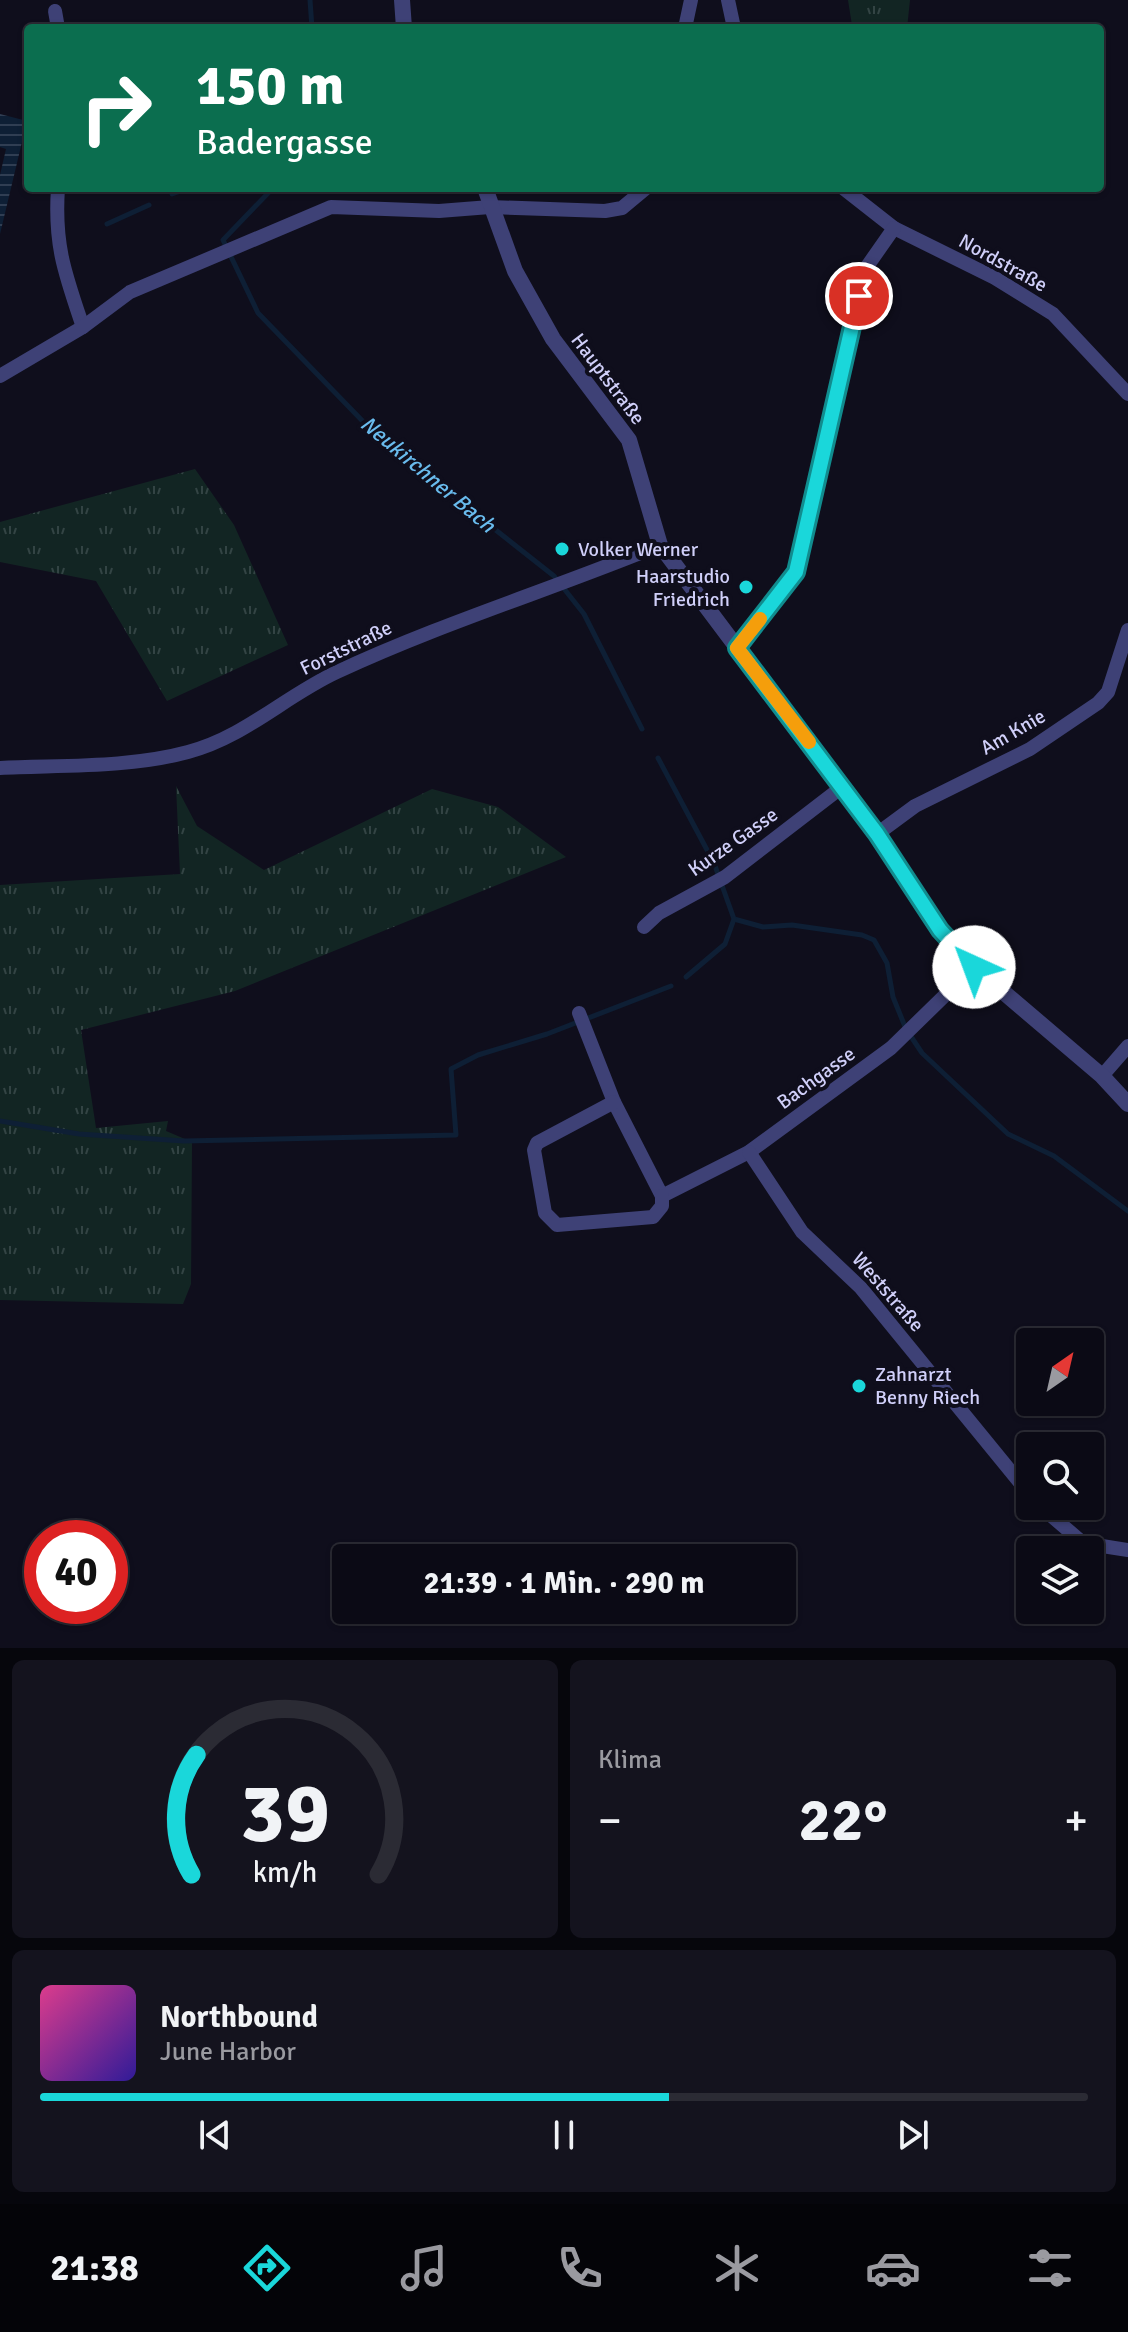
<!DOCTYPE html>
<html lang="de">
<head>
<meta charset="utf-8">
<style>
  body { margin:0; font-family:Signika,sans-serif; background:#14131e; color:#f1f3f6; height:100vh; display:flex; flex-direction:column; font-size:30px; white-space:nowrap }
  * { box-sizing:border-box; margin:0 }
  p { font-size:26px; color:#9a9aa0 }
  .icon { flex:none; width:44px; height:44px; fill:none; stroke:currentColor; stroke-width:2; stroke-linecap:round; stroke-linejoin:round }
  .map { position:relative; height:1648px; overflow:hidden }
  .drawer { display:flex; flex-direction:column; gap:12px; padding:12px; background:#06060c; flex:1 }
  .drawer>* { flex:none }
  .hud { position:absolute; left:24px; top:24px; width:1080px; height:168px; border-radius:8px; box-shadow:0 2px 6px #0004,0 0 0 2px #2b2b34; background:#0b6e4f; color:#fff; overflow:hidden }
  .needle { width:52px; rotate:34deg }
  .buttons { position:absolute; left:1016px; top:1328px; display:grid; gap:16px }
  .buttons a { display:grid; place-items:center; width:88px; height:88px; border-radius:8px; background:#0b0a15; box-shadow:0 2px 6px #0004,0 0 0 2px #2b2b34; font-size:40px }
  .speed { position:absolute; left:24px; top:1520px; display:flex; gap:16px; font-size:40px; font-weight:700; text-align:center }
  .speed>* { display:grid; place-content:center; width:104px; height:104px; border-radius:50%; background:#0b0a15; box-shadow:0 2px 6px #0004,0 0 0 2px #2b2b34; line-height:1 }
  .speed .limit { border:12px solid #d22; background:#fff; color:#111 }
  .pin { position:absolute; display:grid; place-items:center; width:68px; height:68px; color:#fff; margin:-34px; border:4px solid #fff; border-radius:50%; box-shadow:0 2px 8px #0007 }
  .me { position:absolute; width:88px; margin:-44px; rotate:317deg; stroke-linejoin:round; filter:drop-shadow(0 0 6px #0008) }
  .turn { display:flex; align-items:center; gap:28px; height:168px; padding:0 40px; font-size:36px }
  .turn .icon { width:104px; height:104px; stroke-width:2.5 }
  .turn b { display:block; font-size:56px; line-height:68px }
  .big { font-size:60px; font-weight:700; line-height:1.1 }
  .drawer .card { flex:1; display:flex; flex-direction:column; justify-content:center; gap:12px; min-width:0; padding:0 28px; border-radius:12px; background:#14131e }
  .drawer .dial { align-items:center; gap:0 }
  .dial svg { height:208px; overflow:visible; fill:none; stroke:#2b2b34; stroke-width:7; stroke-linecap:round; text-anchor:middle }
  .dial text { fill:#f1f3f6; stroke:none }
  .song { display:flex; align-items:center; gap:24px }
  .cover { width:96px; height:96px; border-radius:12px; background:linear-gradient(135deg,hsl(330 70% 55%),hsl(250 70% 35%)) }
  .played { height:8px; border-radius:4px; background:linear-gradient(90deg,#1ad7da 60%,#2b2b34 60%) }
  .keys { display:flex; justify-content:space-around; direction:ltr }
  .heat { display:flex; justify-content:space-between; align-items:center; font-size:44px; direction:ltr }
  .drawer .tiles { flex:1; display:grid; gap:12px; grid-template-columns:1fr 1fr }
  .card:last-child { grid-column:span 2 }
  .trip { position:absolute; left:332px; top:1544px; width:464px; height:80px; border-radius:8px; background:#0b0a15; box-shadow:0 2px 6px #0004,0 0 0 2px #2b2b34; font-weight:700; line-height:80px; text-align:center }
  .tabs { display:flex; height:128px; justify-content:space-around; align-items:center; background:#040408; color:#9a9aa0 }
  .tabs .icon { width:56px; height:56px }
  .tabs .current { color:#1ad7da }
  .tabs b { font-size:36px; color:#f1f3f6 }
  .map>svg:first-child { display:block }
  .grass { fill:url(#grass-tufts) }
  .water { fill:url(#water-rules) }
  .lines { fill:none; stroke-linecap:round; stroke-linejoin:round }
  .stream { stroke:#0e1f35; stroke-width:5 }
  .minor { stroke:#3e4176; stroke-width:14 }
  .tertiary { stroke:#3e4176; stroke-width:16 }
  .route-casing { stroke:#118c8e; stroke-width:20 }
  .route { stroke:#1ad7da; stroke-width:14 }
  .slow { stroke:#f59e0b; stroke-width:14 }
  .poi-dot { fill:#1ad7da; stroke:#0f0e1c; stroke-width:3 }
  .labels { text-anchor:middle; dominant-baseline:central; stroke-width:8; stroke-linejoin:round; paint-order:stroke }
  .street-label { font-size:20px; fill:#d0cff9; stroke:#0f0e1c }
  .poi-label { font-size:20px; fill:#d0cff9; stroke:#0f0e1c; text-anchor:start }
  .water-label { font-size:22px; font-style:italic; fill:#69bbed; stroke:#0f0e1c }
</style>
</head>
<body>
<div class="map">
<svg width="1128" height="1648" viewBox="0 0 1128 1648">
  <defs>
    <pattern id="grass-tufts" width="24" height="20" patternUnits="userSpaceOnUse" patternTransform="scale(2)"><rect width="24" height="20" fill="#122523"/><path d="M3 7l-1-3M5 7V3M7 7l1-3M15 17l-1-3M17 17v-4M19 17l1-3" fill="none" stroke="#344"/></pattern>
    <pattern id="water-rules" width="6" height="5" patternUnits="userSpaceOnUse" patternTransform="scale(2)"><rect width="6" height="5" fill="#0e1f35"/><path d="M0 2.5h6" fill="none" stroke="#303e53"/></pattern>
  </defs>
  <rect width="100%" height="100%" fill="#0f0e1c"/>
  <g class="grass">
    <polygon points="848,0 910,0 907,28 856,28 852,25"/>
    <polygon points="195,469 234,525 288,645 167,701 96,581 0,562 0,522"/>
    <polygon points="176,786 197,826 264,870 432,789 498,807 566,857 235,991 81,1030 96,1128 168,1121 166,1131 192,1142 191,1284 183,1304 0,1300 0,885 180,874"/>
  </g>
  <polygon class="water" points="0,114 27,121 0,234 0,175 6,149 0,147"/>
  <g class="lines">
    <g class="stream">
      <polyline points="310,0 312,28"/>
      <polyline points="273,188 223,240 258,313 379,438 554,576 584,614 642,729"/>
      <polyline points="172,194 189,188"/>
      <polyline points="107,224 149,205"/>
      <polyline points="658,758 714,863 734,919 763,927 792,925 862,935 874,940 887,963 893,997 906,1029 922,1053 1008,1134 1054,1156 1128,1211"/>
      <polyline points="686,977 725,944 734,919"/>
      <polyline points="0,1121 79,1134 184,1141 456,1135 451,1069 478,1055 547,1034 671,986"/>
    </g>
    <g class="minor">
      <polyline points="728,0 734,28"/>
      <polyline points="55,11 58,28"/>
      <polyline points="685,28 691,0"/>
      <path d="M 58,188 C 54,245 65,274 83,327"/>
      <polyline points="843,188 894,228 995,278 1053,314 1128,394"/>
      <polyline points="0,376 83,327 130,292 331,207 439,211 490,207 605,211 622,208 646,188"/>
      <polyline points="737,648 796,572 866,268 894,228"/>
      <path d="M 0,768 C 61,765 129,768 188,752 C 245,737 285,696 337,672 C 442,623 553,589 660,545"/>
      <polyline points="877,834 915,806 1030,749 1098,703 1108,692 1128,630"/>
      <polyline points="644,927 659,913 725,877 842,787"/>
      <polyline points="579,1013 614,1102 662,1196 749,1152 891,1048 974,967"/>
      <polyline points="1102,1076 1128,1046"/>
      <polyline points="614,1102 537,1143 534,1150 545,1213 557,1225 653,1217 662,1206 662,1196"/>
      <polyline points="749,1152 802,1232 861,1288 1030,1495"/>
      <polyline points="1040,1506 1083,1543 1128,1550"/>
    </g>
    <g class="tertiary">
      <polyline points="402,0 404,28"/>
      <polyline points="485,188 515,271 553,339 629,440 660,545 877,834 940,930 974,967 1102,1076 1128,1104"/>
    </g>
  </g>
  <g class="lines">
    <defs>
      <polyline id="route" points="859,296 796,572 737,648 877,834 940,930 974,967"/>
    </defs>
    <use href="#route" class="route-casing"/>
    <use href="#route" class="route"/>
    <polyline class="slow" points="760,619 737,648 809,742"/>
  </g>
  <g class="poi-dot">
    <circle cx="562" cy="549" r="8"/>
    <circle cx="746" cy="587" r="8"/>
    <circle cx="859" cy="1386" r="8"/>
  </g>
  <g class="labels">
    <g class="street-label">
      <text transform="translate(1003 263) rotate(29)">Nordstraße</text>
      <text transform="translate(608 379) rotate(53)">Hauptstraße</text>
      <text transform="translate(346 648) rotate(-26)">Forststraße</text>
      <text transform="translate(1013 732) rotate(-30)">Am Knie</text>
      <text transform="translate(733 842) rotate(-35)">Kurze Gasse</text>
      <text transform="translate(816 1078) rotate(-36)">Bachgasse</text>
      <text transform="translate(888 1292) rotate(49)">Weststraße</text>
    </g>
    <g class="poi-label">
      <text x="578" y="549">Volker Werner</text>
      <text x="730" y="576" text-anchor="end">Haarstudio<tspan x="730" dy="23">Friedrich</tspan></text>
      <text x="875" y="1374">Zahnarzt<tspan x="875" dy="23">Benny Riech</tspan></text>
    </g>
    <g class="water-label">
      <text transform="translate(428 474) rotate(40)">Neukirchner Bach</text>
    </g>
  </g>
</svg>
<div class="buttons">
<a><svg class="needle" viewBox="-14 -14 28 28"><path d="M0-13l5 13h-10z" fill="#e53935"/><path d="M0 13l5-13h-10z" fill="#9a9aa0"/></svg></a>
<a><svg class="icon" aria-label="search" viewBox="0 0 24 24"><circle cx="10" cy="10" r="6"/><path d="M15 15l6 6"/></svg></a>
<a><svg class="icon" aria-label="layers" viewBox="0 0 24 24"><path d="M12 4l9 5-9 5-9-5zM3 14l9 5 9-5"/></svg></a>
</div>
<div class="speed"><div class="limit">40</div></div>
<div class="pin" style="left:859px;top:296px;background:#d93025"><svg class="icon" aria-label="arrive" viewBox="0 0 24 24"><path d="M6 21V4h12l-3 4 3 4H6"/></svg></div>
<svg class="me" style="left:974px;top:967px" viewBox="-20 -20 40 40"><circle r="19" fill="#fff"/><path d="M0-13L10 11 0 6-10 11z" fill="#1ad7da"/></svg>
<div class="trip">21:39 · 1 Min. · 290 m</div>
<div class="hud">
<div class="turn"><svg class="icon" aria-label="right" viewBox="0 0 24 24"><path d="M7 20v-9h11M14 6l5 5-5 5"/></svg><div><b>150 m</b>Badergasse</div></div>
</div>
</div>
<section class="drawer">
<div class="tiles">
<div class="card dial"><svg viewBox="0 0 100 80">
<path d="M14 69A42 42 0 1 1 86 69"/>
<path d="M14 69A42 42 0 0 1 16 23" stroke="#1ad7da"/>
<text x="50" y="56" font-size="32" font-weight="700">39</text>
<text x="50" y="72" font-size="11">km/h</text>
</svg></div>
<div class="card"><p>Klima</p>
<div class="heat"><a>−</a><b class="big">22°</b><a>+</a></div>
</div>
<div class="card">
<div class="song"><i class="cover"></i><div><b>Northbound</b><p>June Harbor</p></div></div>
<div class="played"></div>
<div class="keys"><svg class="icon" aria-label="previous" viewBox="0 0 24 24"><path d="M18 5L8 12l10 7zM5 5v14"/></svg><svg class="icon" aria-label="pause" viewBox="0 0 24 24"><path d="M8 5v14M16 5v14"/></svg><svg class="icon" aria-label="next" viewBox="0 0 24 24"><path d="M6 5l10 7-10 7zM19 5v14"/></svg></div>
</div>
</div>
</section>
<nav class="tabs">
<b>21:38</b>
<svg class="icon current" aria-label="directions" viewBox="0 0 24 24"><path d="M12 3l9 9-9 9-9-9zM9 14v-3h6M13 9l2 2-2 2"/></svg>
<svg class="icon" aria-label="music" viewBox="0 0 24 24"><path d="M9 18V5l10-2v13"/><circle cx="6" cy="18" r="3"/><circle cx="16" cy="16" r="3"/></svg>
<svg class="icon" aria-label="phone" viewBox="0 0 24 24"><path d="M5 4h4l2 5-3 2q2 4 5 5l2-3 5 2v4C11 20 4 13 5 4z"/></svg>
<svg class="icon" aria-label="climate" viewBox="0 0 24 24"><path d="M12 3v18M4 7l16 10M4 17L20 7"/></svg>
<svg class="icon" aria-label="car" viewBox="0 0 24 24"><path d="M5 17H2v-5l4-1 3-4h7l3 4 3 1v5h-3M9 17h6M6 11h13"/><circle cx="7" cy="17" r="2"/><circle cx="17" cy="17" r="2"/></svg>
<svg class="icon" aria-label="filters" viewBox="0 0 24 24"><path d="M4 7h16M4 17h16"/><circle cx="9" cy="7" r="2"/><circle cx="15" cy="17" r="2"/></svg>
</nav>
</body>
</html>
